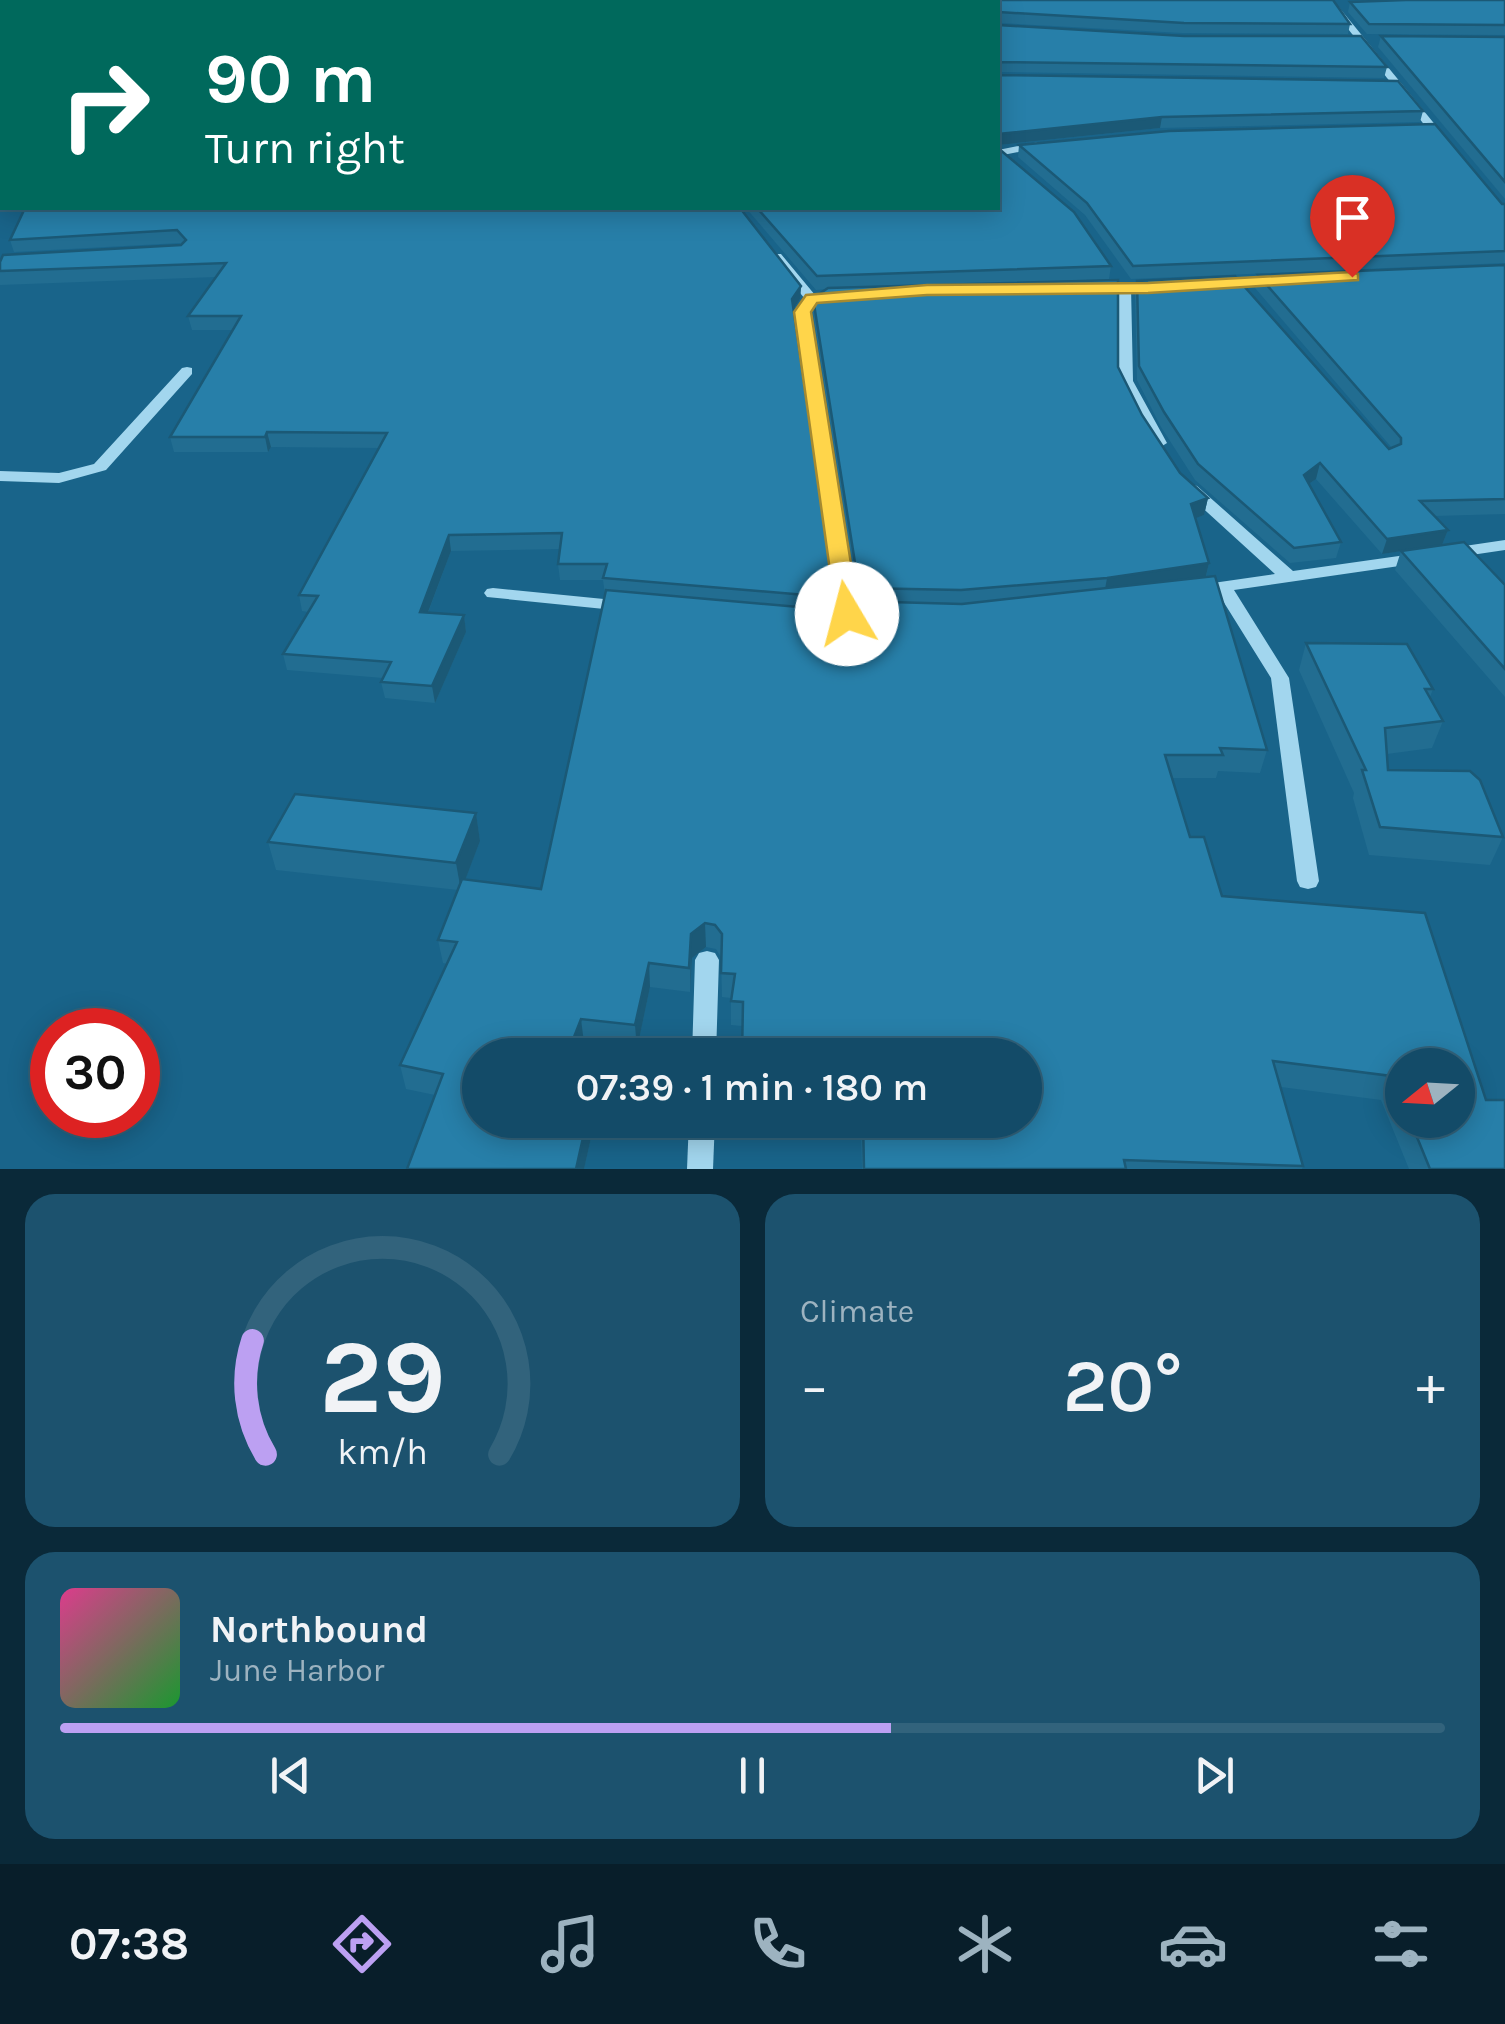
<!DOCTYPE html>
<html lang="en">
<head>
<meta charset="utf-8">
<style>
  body { margin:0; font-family:Karla,sans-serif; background:#1c526e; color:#f1f3f6; height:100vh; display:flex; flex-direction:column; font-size:38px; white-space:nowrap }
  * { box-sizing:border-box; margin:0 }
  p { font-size:32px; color:#9db3c0 }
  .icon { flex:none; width:55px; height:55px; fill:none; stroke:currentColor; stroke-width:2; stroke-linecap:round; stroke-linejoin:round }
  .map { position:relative; height:1169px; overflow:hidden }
  .drawer { display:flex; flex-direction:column; gap:25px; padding:25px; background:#0a2939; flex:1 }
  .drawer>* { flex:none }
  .hud { position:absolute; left:0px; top:0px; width:1000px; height:210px; box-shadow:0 5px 25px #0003,0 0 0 2px #32637c; background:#00695c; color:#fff; overflow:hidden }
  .needle { width:65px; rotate:252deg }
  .buttons { position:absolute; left:1385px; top:1048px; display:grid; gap:20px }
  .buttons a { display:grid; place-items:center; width:90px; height:90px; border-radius:50%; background:#134b68; box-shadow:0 5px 25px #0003,0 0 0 2px #32637c; font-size:50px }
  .speed { position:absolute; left:30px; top:1008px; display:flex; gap:20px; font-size:50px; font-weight:700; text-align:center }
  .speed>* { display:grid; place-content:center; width:130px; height:130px; border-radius:50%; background:#134b68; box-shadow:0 5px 25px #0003,0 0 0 2px #32637c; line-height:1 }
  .speed .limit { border:15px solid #d22; background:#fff; color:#111 }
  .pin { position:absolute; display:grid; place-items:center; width:85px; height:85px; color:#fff; margin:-102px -42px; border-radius:50% 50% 50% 0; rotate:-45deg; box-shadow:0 0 10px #0007 }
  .pin .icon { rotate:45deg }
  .me { position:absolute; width:110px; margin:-55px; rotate:352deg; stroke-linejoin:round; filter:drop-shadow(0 0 8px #0008) }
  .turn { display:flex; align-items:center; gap:35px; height:210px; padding:0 40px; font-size:45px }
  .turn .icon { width:130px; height:130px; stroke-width:2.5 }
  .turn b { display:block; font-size:70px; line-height:85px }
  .big { font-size:75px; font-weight:600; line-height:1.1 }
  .drawer .tile { flex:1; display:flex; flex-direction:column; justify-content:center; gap:15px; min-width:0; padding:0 35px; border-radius:30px; background:#1c526e }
  .drawer .dial { align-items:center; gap:0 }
  .dial svg { height:260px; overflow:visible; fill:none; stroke:#32637c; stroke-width:7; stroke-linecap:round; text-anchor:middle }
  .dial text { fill:#f1f3f6; stroke:none }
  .song { display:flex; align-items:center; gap:30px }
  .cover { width:120px; height:120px; border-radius:15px; background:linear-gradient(135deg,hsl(330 70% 55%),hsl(130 70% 35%)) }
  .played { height:10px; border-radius:5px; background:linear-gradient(90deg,#bca0f2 60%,#32637c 60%) }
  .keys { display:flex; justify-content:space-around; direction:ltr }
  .heat { display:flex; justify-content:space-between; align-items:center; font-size:55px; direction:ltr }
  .drawer .tiles { flex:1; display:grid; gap:25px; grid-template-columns:1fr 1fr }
  .tile:last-child { grid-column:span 2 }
  .trip { position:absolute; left:462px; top:1038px; width:580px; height:100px; border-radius:50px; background:#134b68; box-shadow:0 5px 25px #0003,0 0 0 2px #32637c; font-weight:600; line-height:100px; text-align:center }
  .tabs { display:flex; height:160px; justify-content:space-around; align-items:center; background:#081e2a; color:#9db3c0 }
  .tabs .icon { width:70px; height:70px }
  .tabs .selected { color:#bca0f2 }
  .tabs b { font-size:45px; color:#f1f3f6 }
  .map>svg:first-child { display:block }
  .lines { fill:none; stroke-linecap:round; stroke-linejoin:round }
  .minor { fill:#a2d6ee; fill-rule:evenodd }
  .wall { fill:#226d91; fill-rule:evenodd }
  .shaded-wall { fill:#1b5976 }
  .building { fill:#277fa9; stroke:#1b5976; stroke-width:2.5 }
  .route { fill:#ffd54a; stroke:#a68a30; stroke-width:2.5 }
</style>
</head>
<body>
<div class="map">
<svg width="1505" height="1169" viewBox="0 0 1505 1169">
  <rect width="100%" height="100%" fill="#19648a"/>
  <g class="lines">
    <g class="minor">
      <polygon points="1325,0 1333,0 1446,138 1446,142 1438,142"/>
      <polygon points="1039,142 1044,145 1043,147 998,156 998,150"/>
      <rect x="0" y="198" width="2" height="6"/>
      <polygon points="773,254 781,254 815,295 834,291 840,295 816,302 809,312 856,614 847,620 838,614 795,312 805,299 773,260"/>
      <polygon points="1280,276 1284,277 1284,283 1221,287 1215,283 1221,279"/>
      <polygon points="1125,283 1131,287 1133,381 1167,443 1159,448 1151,443 1119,381 1119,291 1095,291 1089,287 1095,283"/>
      <polygon points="187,367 192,368 192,374 106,470 59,483 0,481 0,471 59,473 94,464 182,368"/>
      <polygon points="1191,484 1197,486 1293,571 1420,553 1429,558 1420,563 1234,590 1289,678 1319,881 1316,887 1308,889 1300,887 1297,881 1271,678 1218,593 1199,595 1190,590 1199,585 1275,574 1185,492 1183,489"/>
      <polygon points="1505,540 1505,550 1451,558 1442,553 1451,548"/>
      <polygon points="493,588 624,601 633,606 624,611 487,597 484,593 487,589"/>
      <polygon points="707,951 715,953 719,960 716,1055 692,1055 695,960 699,953"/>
      <polygon points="689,1120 715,1120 713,1169 687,1169"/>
    </g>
  </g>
  <g class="wall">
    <polygon points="0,0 1333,0 1350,24 1348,34 1182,33 998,23 999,25 1387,67 1384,78 998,72 999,75 1423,111 1420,122 1160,128 998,145 998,2 2,2 2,35 0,35"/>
    <polygon points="1505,0 1505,35 1367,34 1348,12 1350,2"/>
    <polygon points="1381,36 1505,37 1505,199 1378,47"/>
    <polygon points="1019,145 1505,204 1505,263 1131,279 1085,215 1018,157"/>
    <path d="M 998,148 L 1074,212 L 1111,266 L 1109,279 L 994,284 L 1118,280 L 1118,367 L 1142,415 L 1180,473 L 1208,498 L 1204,515 L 1195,518 L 1209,563 L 1206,577 L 1215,576 L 1267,750 L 1260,773 L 1218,771 L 1216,778 L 1172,778 L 1190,837 L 1204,837 L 1222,896 L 1425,913 L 1486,1100 L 1505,1100 L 1505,1169 L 1409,1169 L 1381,1100 L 1281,1087 L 1303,1166 L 1302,1169 L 862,1169 L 861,1135 L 740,1135 L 740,1120 L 1025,1120 L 1025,1055 L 742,1055 L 742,1026 L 731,1025 L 731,998 L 722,997 L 721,957 L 716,949 L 706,947 L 692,958 L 690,992 L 650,987 L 637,1049 L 584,1043 L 579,1055 L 480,1055 L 480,1120 L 592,1120 L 593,1129 L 584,1169 L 407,1169 L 435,1095 L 406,1089 L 400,1065 L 447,964 L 443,963 L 438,940 L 458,890 L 276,870 L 268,842 L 295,794 L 476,813 L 480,841 L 465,880 L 541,889 L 605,594 L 603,580 L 560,580 L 558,564 L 560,549 L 451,551 L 428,613 L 464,615 L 466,632 L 435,703 L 385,698 L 381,682 L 383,678 L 287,670 L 283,654 L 308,612 L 302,611 L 299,595 L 379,448 L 271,447 L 268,452 L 174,452 L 170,437 L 233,330 L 192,330 L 188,316 L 216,277 L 0,285 L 0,262 L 3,255 L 181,245 L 180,243 L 14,252 L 10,240 L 25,208 L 740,208 L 801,286 L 800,299 L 793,310 L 835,594 L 834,610 L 853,601 L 858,601 L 813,313 L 813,298 L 826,289 L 816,290 L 746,208 L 998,208 ZM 1402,1065 L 1458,1065 L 1458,1120 L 1402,1120 Z"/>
    <polygon points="1505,265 1505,514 1434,516 1448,530 1442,545 1505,585 1505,697 1395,570 1401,551 1382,554 1316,479 1309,484 1341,542 1336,558 1290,563 1195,480 1161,427 1137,380 1135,295 1137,281 1389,449 1392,448 1255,288 1258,275"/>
    <polygon points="1306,643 1433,689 1430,697 1443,721 1432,748 1387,754 1388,770 1503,837 1490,865 1369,855 1353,798 1354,793 1299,670"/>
  </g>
  <g class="shaded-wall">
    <polygon points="1162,117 1160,128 998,145 998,134"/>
    <polygon points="2,161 2,179 0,182 0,164"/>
    <polygon points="801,286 800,299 791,313 792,299"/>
    <polygon points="267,432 271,447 268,452 265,437"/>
    <polygon points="1320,463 1316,479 1300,490 1304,475"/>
    <polygon points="1208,498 1204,515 1188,521 1191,504"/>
    <polygon points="1448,530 1442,545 1382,554 1387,539"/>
    <polygon points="449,535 451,551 422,628 420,612"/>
    <polygon points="1209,563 1205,580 1104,595 1107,578"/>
    <polygon points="835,594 834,610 828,613 829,597"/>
    <polygon points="464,615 466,632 435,703 432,686"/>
    <polygon points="476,813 480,841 461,891 456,863"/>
    <polygon points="705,923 706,947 692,958 690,992 691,934"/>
    <polygon points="649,963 650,987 637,1049 635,1025"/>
    <polygon points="581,1019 584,1043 579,1055 567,1055"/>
    <polygon points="587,1120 592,1120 593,1129 584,1169 576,1169"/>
  </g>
  <g class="building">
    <polygon points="0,0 1333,0 1350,24 1184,23 999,12 998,14 998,2 2,2 2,25 0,25"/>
    <polygon points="1406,0 1505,0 1505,25 1369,24 1350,2"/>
    <polygon points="998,22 999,25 1184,36 1361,36 1387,67 999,62 998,63"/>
    <polygon points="1381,36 1505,37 1505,182"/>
    <polygon points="998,71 999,75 1398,81 1423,111 1162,117 998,134"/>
    <polygon points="1435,124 1502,204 1505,204 1505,251 1133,266 1087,203 1019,145 1169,131"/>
    <polygon points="998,148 1074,212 1111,266 817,276 757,208 998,208"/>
    <polygon points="25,208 740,208 801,286 792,299 835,594 829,597 603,578 607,564 558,564 562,533 449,535 420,612 464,615 432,686 381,682 391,662 283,654 318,596 299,595 387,433 267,432 265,437 170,437 241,316 188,316 226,263 0,271 0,262 3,255 181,245 186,240 177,230 10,240"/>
    <polygon points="1505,265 1505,499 1420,501 1448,530 1387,539 1320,463 1304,475 1341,542 1294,548 1198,464 1164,412 1139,366 1137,281 1235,276 1389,449 1401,444 1401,438 1258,275"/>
    <polygon points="1118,280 1118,367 1142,415 1180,473 1208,498 1191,504 1209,563 1107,578 961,590 859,588 813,298 828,288"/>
    <polygon points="1464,542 1505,585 1505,669 1401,551"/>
    <polygon points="1215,576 1267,750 1220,748 1223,755 1165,755 1190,837 1204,837 1222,896 1425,913 1486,1100 1505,1100 1505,1169 1430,1169 1410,1120 1458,1120 1458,1065 1402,1065 1402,1103 1391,1076 1273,1061 1303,1166 1124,1160 1126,1169 864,1169 863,1120 1025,1120 1025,1055 742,1055 743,1002 731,1001 735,974 721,973 722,934 715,925 705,923 691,934 689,968 649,963 635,1025 581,1019 567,1055 480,1055 480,1120 587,1120 576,1169 407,1169 443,1074 400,1065 457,942 438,940 462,879 541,889 606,590 833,610 853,601 962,604"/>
    <polygon points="1306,643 1407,644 1433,689 1425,689 1443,721 1385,728 1388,770 1470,771 1480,780 1503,837 1380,827 1362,770 1366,770"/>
    <polygon points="295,794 476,813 456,863 268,842"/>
  </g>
  <polygon class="route" points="1352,272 1358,274 1358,280 1148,293 927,295 817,303 811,312 859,614 847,621 836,614 794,312 806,295 927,285 1148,283"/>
</svg>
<div class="buttons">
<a><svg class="needle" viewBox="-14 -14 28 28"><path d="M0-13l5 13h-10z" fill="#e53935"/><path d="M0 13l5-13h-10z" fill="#9db3c0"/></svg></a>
</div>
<div class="speed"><div class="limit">30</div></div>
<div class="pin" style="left:1352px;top:277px;background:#d93025"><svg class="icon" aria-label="arrive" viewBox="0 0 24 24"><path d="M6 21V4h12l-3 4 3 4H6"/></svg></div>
<svg class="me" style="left:847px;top:614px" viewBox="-20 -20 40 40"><circle r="19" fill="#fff"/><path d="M0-13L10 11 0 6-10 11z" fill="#ffd54a"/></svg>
<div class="trip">07:39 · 1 min · 180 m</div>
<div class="hud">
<div class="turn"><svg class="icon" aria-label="right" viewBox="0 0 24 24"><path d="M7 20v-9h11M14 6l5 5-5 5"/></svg><div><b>90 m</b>Turn right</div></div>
</div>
</div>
<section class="drawer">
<div class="tiles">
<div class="tile dial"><svg viewBox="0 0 100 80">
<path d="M14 69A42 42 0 1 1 86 69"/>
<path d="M14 69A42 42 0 0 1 10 34" stroke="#bca0f2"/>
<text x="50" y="56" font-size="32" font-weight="700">29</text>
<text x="50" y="72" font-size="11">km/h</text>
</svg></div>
<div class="tile"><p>Climate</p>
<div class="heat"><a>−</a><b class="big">20°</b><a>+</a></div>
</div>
<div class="tile">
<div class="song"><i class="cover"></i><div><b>Northbound</b><p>June Harbor</p></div></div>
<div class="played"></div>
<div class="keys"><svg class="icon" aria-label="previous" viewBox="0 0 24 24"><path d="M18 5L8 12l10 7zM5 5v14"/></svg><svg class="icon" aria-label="pause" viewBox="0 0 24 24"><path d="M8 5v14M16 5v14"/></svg><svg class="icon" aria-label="next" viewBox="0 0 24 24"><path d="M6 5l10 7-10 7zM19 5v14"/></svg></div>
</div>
</div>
</section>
<nav class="tabs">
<b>07:38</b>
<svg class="icon selected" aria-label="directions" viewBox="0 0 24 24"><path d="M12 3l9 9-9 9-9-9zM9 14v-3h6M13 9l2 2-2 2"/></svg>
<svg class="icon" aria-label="music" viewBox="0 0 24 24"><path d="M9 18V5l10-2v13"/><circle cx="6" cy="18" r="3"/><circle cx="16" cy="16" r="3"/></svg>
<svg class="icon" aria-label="phone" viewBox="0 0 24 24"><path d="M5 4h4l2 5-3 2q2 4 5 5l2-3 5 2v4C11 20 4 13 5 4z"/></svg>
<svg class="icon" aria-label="climate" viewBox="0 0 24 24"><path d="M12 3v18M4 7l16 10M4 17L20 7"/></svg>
<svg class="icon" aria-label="car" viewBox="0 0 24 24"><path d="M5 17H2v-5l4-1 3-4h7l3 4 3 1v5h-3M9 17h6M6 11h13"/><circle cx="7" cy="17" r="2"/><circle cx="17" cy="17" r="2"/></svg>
<svg class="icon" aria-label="filters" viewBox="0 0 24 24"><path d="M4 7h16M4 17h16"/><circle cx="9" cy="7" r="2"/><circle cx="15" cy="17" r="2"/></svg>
</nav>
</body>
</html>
